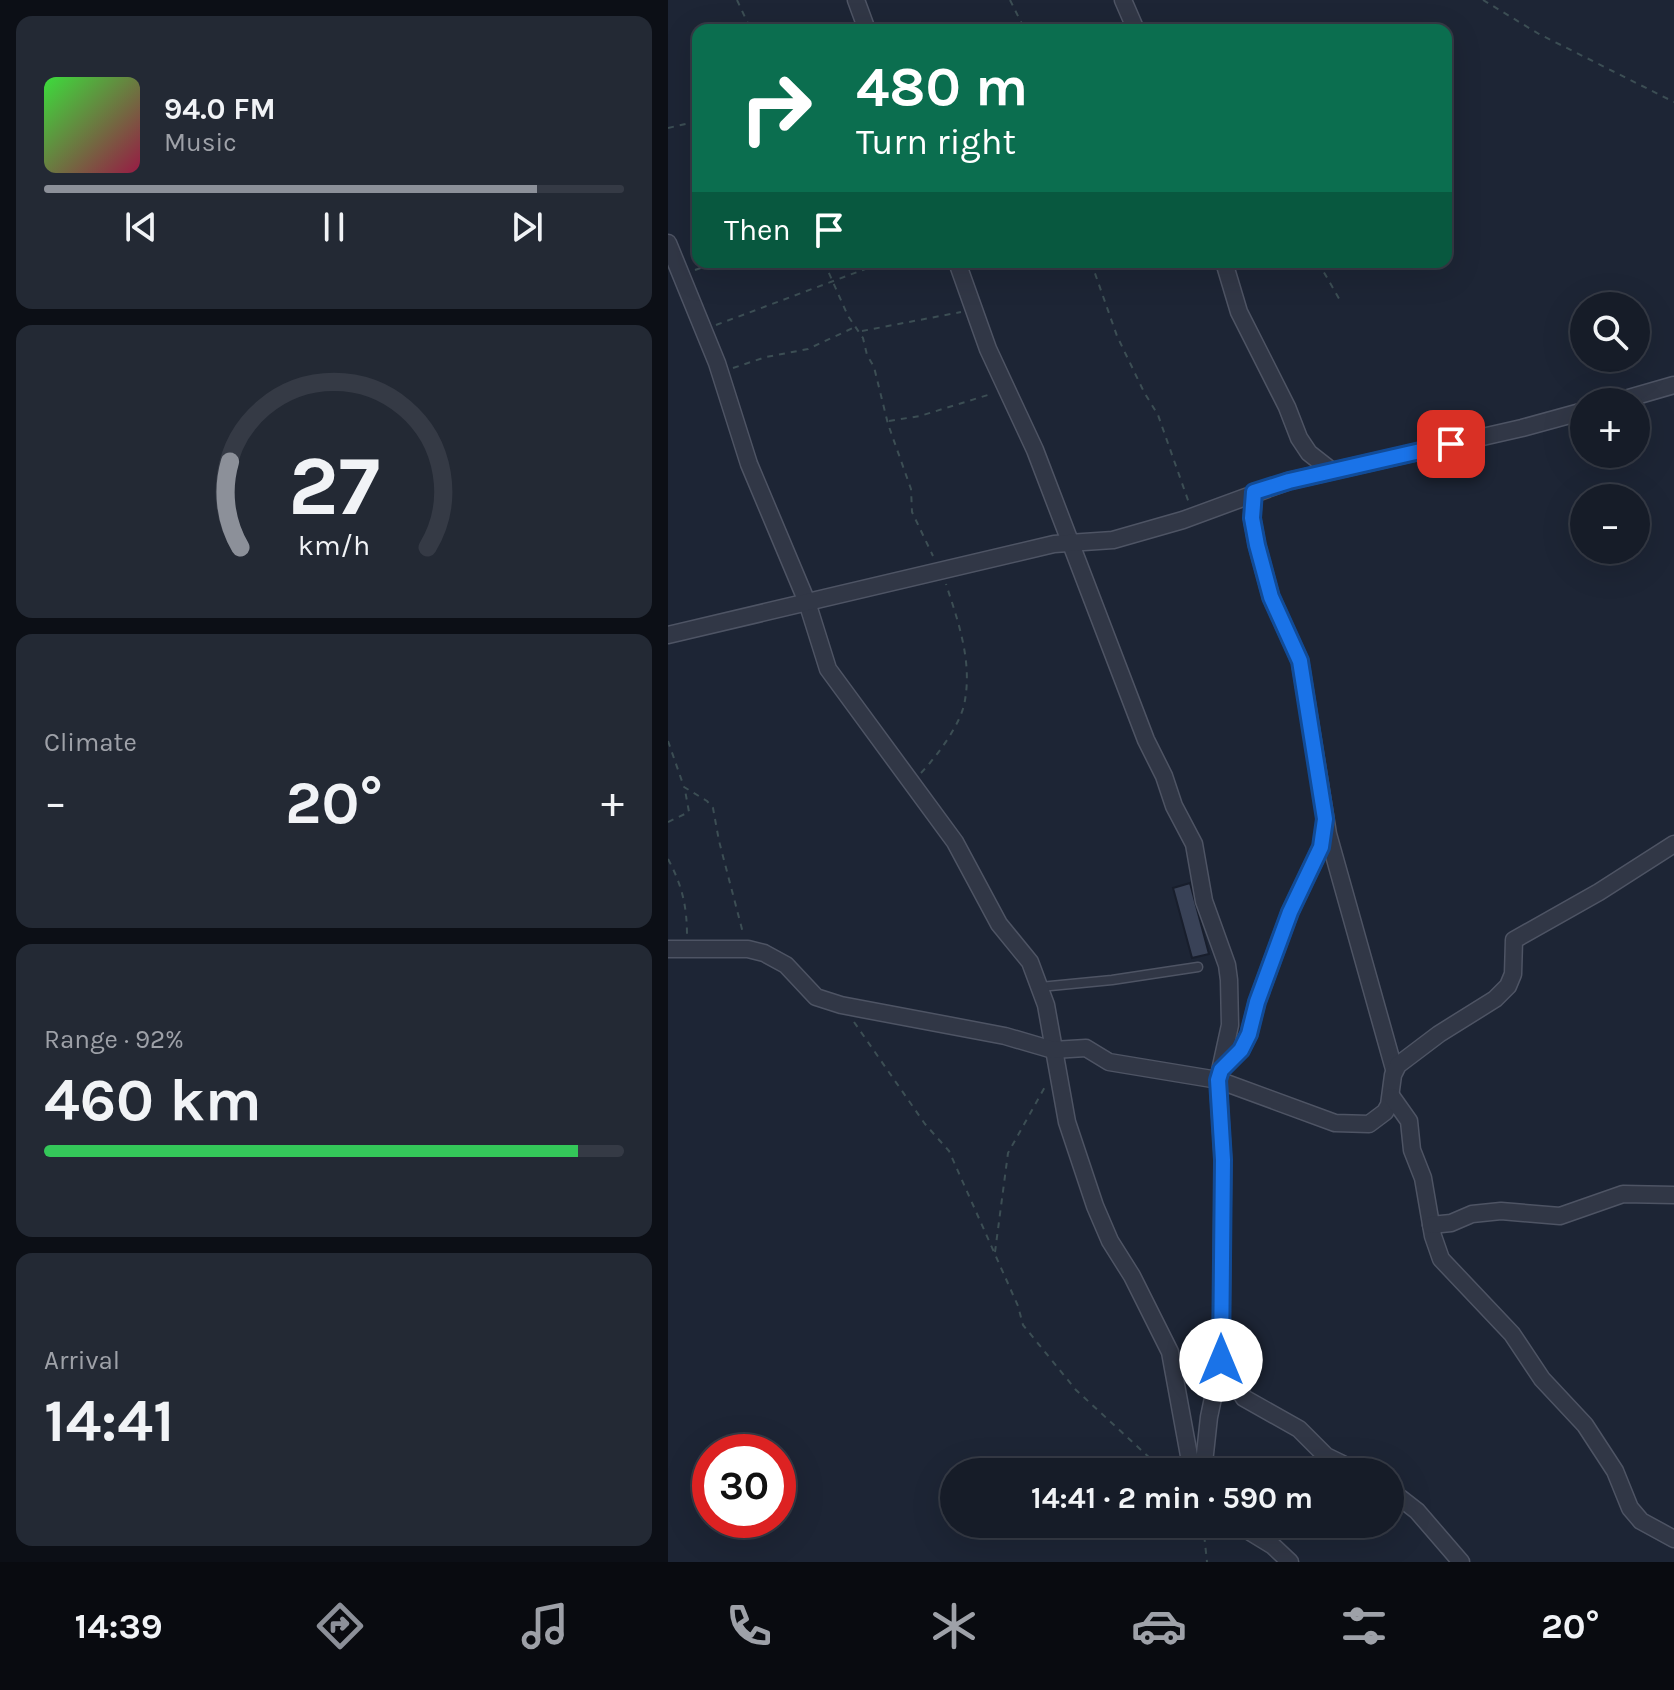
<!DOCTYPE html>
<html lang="en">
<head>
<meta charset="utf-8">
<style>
  body { margin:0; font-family:Karla,sans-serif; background:#232934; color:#f1f3f6; height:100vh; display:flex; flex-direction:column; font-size:30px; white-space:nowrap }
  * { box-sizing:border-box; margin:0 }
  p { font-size:26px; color:#9ea1a8 }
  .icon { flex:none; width:44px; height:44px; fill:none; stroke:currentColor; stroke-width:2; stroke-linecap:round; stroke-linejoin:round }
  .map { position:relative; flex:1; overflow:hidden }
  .drawer { display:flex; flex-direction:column; gap:16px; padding:16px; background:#0c0f16; width:668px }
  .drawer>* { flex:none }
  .banner { position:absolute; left:24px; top:24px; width:760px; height:244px; border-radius:16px; box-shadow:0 8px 32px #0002,0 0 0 2px #353a45; background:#0b6e4f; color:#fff; overflow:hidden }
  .controls { position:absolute; left:902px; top:292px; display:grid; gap:16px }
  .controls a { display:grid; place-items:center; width:80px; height:80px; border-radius:50%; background:#161c28; box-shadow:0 8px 32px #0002,0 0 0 2px #353a45; font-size:40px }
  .speed { position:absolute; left:24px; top:1434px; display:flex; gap:16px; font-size:40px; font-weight:700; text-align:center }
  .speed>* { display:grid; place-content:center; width:104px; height:104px; border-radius:50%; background:#161c28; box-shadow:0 8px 32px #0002,0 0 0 2px #353a45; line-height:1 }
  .speed .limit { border:12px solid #d22; background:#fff; color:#111 }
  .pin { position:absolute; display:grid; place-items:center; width:68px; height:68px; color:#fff; margin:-34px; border-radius:16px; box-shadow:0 4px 12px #0006 }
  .me { position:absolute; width:88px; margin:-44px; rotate:0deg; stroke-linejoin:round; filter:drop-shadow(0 0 6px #0008) }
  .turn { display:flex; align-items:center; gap:28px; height:168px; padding:0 32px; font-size:36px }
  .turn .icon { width:104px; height:104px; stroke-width:2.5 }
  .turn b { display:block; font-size:56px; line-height:68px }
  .then { display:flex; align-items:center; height:76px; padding:0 32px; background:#0003; gap:16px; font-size:30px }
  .big { font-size:60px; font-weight:700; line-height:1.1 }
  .drawer .tile { flex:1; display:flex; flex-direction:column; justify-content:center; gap:12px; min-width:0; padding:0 28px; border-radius:16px; background:#232934 }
  .drawer .dial { align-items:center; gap:0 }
  .dial svg { height:208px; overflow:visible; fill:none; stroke:#353a45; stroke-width:7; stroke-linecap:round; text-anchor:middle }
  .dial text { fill:#f1f3f6; stroke:none }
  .song { display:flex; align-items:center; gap:24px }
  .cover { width:96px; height:96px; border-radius:12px; background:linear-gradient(135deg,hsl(120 70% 55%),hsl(340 70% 35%)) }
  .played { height:8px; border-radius:4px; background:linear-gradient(90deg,#8c9099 85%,#353a45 85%) }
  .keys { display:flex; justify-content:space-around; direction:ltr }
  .heat { display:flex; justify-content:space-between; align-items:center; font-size:44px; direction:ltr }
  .charge { height:12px; border-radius:6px; background:linear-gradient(90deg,#34c759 92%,#353a45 0) }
  .trip { position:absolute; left:272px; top:1458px; width:464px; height:80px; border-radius:40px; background:#161c28; box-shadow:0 8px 32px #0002,0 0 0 2px #353a45; font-weight:700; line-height:80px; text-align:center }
  .menu { display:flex; height:128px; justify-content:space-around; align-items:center; background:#090b10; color:#9ea1a8 }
  .menu .icon { width:56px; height:56px }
  .menu .current { color:#8c9099 }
  .menu b { font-size:36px; color:#f1f3f6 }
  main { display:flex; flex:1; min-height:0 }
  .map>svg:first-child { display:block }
  .building { fill:#394257; stroke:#181e2c; stroke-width:2 }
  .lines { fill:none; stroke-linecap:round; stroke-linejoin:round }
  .service-casing { stroke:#4e5464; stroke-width:11 }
  .minor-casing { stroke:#4e5464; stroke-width:19 }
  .path { stroke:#3c4e54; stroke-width:2; stroke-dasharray:6 6; stroke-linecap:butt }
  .service { stroke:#313746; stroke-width:8 }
  .minor { stroke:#313746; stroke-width:16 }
  .route-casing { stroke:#114b97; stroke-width:20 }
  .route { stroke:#1a73e8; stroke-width:14 }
</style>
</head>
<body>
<main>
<section class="drawer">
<div class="tile">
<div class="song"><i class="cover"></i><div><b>94.0 FM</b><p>Music</p></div></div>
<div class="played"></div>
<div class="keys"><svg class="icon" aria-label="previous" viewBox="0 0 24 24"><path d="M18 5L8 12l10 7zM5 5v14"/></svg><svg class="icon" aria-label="pause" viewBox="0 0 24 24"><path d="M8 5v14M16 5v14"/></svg><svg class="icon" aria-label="next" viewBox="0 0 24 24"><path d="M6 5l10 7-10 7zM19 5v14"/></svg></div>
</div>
<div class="tile dial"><svg viewBox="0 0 100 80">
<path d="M14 69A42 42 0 1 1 86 69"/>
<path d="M14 69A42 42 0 0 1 10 36" stroke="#8c9099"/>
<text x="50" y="56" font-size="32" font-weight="700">27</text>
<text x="50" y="72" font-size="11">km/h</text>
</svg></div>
<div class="tile"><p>Climate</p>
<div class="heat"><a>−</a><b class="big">20°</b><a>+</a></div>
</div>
<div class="tile"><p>Range · 92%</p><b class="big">460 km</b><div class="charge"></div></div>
<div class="tile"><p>Arrival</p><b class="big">14:41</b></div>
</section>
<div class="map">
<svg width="1006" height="1562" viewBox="0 0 1006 1562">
  <rect width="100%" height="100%" fill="#1d2535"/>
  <polygon class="building" points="522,883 541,954 524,958 505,888"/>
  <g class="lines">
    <defs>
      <polyline id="service" points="372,987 444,980 530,967"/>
      <g id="minor">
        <polyline points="188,0 199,30"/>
        <polyline points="455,0 468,30"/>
        <polyline points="0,243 49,363 81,464 139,602 160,669 287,842 331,924 362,962 378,1005 399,1122 427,1206 442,1241 464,1276 502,1352 524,1472"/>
        <polyline points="289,262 320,349 367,450 478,740 496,776 506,806 526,844 536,901 559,965 561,980 562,1025 550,1080 555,1160 553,1360 541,1417 535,1472"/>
        <polyline points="556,262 571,312 619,407 631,438 641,453 664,471"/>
        <polyline points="947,402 1006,385"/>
        <polyline points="586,492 584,518 589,545 603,597 632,661 660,834 726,1069"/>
        <polyline points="0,635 386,544 445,540 515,520 621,481 854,428 916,411"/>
        <polyline points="0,949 80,949 96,953 118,965 148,997 173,1005 337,1036 385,1050 418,1048 441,1062 550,1080 667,1123 701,1124 717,1112 721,1105 725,1075 730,1065 771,1034 827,999 840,986 845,974 846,940 931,892 1006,844"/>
        <polyline points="554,1069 573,1050 581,1034 589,1002 622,912 653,847 656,829"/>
        <polyline points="724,1097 741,1121 744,1150 755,1178 765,1236 773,1259 844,1334 874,1379 917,1425 947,1471 962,1508 973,1521 1006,1539"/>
        <polyline points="763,1225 783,1223 804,1214 833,1211 892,1216 955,1194 1006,1195"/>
        <polyline points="553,1360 576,1398 631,1429 658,1456 691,1472"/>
        <polyline points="722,1490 749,1511 793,1562"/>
        <polyline points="569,1524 605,1546 622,1562"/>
      </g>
    </defs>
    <use href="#service" class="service-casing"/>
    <use href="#minor" class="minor-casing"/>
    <g class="path">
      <polyline points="69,0 83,30"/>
      <polyline points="342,0 353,22 352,30"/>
      <polyline points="815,0 871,34 1006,102"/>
      <polyline points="0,128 30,121"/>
      <polyline points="156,262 180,316 195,338 199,355 206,367 220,424 243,489 244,512 265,556"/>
      <polyline points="423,262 449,336 476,392 490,415 521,503"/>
      <polyline points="650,262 673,302"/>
      <polyline points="27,270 49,262"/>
      <polyline points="48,325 216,262"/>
      <polyline points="194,331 293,312"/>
      <polyline points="65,368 98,357 140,349 187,327"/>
      <polyline points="221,421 252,416 323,394"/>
      <polyline points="0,741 16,787 39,801 45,808 51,841 75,933"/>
      <path d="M 253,773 C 269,756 294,723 297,700 C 304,660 290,621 278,584"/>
      <polyline points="0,822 21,812 17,790"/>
      <path d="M 0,859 C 14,885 19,906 19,936"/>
      <polyline points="186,1022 257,1124 281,1151 350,1306 355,1325 408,1390 497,1472"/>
      <polyline points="327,1252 340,1153 378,1085"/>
      <polyline points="535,1524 539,1562"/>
    </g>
    <use href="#service" class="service"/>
    <use href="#minor" class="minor"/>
  </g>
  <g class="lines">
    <defs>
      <polyline id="route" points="553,1360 555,1160 550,1080 553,1070 573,1050 581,1034 589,1002 622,912 653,847 657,819 632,661 603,597 589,545 584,518 586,492 621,481 783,444"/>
    </defs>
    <use href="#route" class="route-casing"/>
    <use href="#route" class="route"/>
  </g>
</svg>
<div class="controls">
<a><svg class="icon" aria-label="search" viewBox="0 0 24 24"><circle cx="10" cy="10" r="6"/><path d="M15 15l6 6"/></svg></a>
<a>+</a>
<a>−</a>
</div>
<div class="speed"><div class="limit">30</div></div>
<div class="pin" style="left:783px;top:444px;background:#d93025"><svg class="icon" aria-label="arrive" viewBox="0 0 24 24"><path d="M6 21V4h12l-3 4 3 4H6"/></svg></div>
<svg class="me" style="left:553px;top:1360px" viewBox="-20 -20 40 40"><circle r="19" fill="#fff"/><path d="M0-13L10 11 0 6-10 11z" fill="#1a73e8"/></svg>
<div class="trip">14:41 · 2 min · 590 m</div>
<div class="banner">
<div class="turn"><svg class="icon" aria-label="right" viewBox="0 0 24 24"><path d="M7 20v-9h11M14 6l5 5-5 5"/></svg><div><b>480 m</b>Turn right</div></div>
<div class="then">Then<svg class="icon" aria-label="arrive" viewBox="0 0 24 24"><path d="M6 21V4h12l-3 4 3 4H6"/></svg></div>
</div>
</div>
</main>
<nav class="menu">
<b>14:39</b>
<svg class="icon current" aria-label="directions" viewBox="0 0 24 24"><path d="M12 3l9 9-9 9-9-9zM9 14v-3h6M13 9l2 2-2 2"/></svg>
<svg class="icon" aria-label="music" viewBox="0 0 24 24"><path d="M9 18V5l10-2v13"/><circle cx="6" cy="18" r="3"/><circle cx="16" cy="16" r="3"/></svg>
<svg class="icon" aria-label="phone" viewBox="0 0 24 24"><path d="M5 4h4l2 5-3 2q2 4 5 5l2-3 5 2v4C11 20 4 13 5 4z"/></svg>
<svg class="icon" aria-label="climate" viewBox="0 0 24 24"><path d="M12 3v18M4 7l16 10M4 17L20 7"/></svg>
<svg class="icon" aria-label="car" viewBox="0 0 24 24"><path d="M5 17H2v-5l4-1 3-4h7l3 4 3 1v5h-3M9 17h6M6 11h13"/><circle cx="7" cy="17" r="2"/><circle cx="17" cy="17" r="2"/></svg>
<svg class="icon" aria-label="filters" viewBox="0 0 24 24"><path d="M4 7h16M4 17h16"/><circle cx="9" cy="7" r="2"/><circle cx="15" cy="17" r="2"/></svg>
<b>20°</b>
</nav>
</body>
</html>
